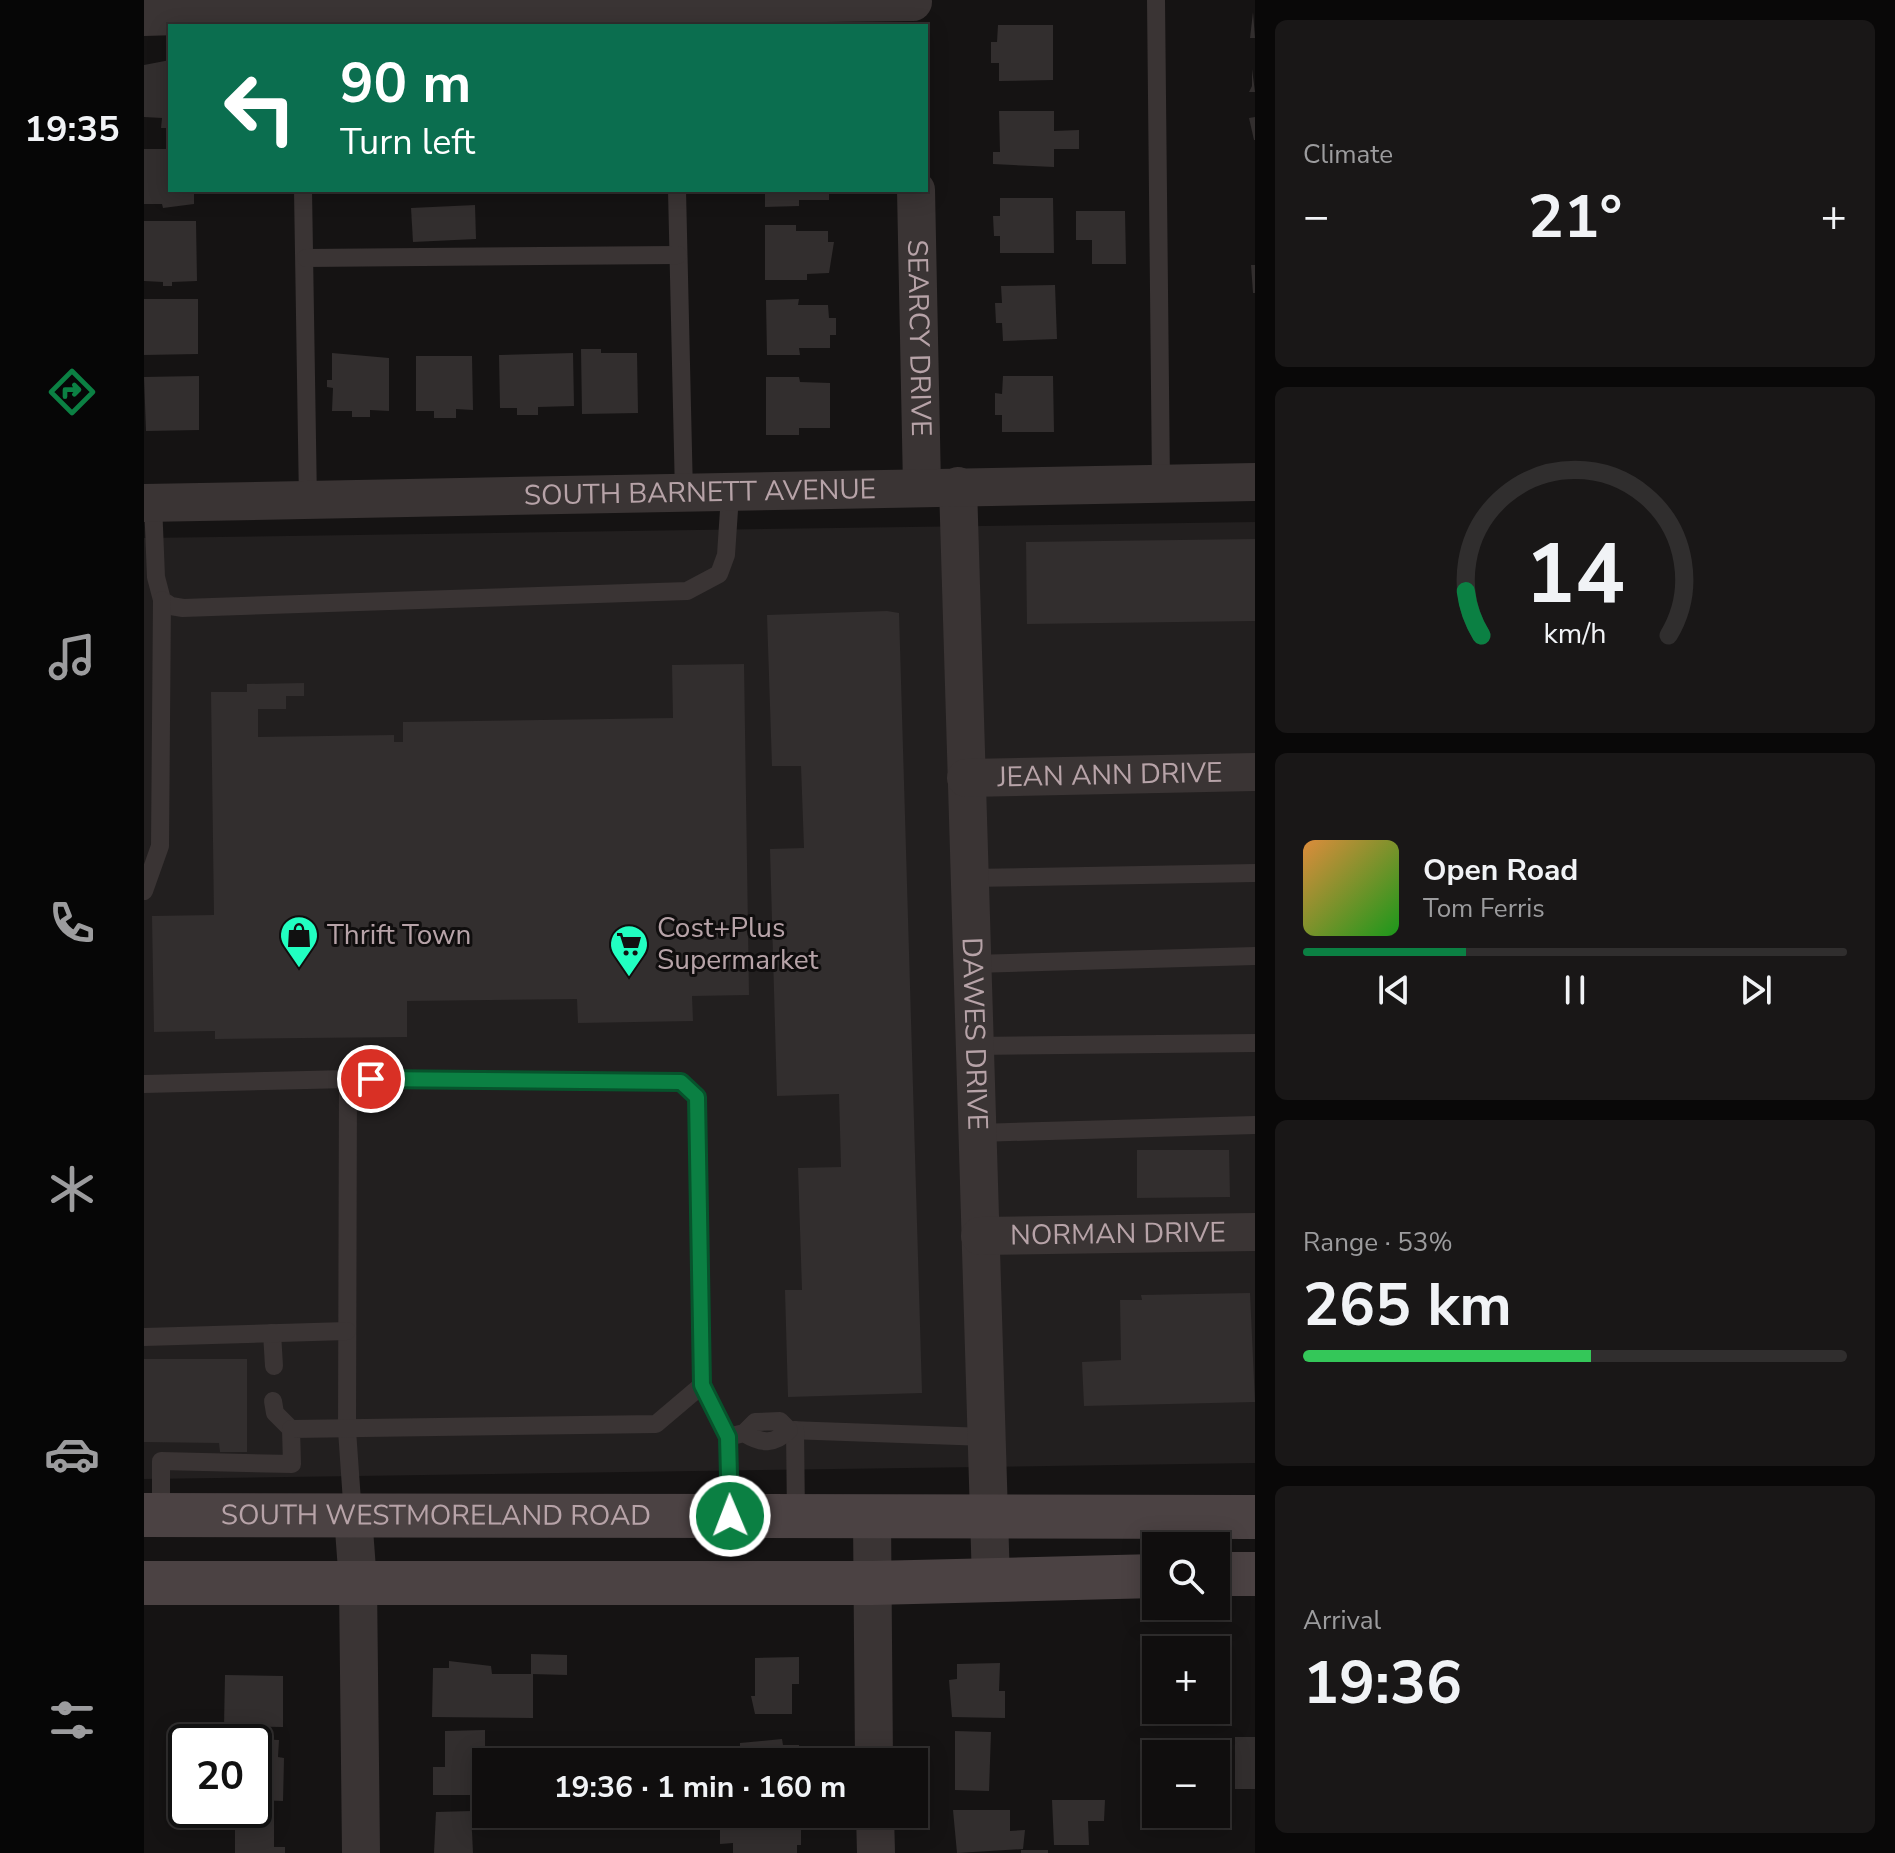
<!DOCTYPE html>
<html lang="en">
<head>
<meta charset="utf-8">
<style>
  body { margin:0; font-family:"Nunito Sans",sans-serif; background:#191717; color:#f1f3f6; height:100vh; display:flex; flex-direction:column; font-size:30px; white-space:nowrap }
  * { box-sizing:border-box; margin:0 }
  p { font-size:26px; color:#9c9c9e }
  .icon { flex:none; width:44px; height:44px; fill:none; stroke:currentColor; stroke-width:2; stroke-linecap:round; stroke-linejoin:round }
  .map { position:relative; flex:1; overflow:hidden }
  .sheet { display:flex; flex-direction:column; gap:20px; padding:20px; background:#090808; width:640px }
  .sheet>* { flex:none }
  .hud { position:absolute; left:24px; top:24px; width:760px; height:168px; border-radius:0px; box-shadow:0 4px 20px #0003,0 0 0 2px #302e2e; background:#0b6e4f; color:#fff; overflow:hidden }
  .tools { position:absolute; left:998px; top:1532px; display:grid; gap:16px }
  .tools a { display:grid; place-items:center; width:88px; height:88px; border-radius:0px; background:#100e0e; box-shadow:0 4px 20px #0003,0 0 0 2px #302e2e; font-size:40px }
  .speed { position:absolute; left:24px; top:1724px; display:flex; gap:16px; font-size:40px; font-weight:700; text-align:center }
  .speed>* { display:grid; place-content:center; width:104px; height:104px; border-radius:50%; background:#100e0e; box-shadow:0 4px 20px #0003,0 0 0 2px #302e2e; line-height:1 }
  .speed .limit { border:4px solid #111; border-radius:12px; background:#fff; color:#111 }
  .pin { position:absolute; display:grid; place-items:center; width:68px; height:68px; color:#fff; margin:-34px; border:4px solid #fff; border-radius:50%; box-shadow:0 2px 8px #0007 }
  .me { position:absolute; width:88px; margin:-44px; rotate:359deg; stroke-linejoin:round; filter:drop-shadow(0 0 6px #0008) }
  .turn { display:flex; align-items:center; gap:28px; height:168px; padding:0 40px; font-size:36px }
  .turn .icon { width:104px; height:104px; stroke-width:2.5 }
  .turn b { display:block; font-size:56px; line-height:68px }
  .big { font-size:60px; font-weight:700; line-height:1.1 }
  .sheet .widget { flex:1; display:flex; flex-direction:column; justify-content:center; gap:12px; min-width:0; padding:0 28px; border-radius:12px; background:#191717 }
  .sheet .dial { align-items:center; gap:0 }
  .dial svg { height:208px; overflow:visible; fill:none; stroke:#302e2e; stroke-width:7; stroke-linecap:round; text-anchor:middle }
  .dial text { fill:#f1f3f6; stroke:none }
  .song { display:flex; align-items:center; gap:24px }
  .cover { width:96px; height:96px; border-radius:12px; background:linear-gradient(135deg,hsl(30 70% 55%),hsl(120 70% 35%)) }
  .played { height:8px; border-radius:4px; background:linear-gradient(90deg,#0b8043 30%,#302e2e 30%) }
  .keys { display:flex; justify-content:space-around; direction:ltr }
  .heat { display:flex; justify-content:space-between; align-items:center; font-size:44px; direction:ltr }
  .charge { height:12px; border-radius:6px; background:linear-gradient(90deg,#34c759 53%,#302e2e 0) }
  .trip { position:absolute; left:328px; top:1748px; width:456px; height:80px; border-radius:0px; background:#100e0e; box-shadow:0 4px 20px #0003,0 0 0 2px #302e2e; font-weight:700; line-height:80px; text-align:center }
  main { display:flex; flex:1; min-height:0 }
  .tab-bar { display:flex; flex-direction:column; width:144px; justify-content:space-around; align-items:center; background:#060606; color:#9c9c9e }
  .tab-bar .icon { width:56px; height:56px }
  .tab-bar .active { color:#0b8043 }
  .tab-bar b { font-size:36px; color:#f1f3f6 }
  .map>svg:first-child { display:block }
  .built { fill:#221f1f }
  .building { fill:#322e2e }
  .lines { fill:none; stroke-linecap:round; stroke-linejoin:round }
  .lane { stroke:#3a3434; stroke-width:18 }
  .street { stroke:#3a3434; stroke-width:38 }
  .secondary { stroke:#4b4243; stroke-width:44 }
  .route-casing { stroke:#07532c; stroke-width:20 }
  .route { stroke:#0b8043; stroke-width:14 }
  .labels { text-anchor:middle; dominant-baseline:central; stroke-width:6; stroke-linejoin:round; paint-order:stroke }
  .street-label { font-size:28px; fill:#b7a3a8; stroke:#100e0e }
  .poi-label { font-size:28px; fill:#b7a3a8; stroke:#100e0e; text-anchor:start }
</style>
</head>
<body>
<main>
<nav class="tab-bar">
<b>19:35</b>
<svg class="icon active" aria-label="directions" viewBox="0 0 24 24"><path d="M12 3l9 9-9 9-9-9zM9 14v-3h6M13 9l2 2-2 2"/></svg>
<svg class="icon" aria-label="music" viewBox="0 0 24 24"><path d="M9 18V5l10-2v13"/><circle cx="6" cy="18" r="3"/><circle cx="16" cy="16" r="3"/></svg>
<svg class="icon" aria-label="phone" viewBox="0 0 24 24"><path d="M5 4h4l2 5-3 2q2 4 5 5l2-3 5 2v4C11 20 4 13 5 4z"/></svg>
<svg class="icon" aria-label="climate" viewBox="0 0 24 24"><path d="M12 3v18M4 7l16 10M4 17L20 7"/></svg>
<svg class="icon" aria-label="car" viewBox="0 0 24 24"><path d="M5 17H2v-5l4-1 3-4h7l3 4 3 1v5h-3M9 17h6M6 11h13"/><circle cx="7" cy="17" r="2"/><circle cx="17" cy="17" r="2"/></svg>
<svg class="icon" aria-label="filters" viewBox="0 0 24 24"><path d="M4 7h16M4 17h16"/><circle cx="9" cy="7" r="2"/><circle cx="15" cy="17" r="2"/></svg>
</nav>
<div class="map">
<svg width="1111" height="1853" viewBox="0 0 1111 1853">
  <rect width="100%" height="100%" fill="#151313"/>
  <polygon class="built" points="1111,522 1111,1463 0,1479 0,538"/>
  <g class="building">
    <polygon points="1109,12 1111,38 1106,38"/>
    <polygon points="854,25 909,25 909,80 855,81 855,63 847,63 847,42 853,42"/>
    <polygon points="26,60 26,128 17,128 18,118 0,117 0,65"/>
    <polygon points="1108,69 1111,92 1105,92 1108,86"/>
    <polygon points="855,111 910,111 910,131 935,130 935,149 910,149 910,167 849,164 849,152 856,152"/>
    <polygon points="1111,117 1111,140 1110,140 1105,118"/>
    <polygon points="0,149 26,149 26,190 50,190 50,204 19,208 18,204 0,204"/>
    <polygon points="621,190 685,190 685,200 655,200 655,206 621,207"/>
    <polygon points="856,198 909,198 910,253 856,253 856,236 850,236 849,216 856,216"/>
    <polygon points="331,205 332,239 269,242 267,208"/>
    <polygon points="932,211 981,211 982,264 948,264 948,240 932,240"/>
    <polygon points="0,221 52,221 53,281 28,282 28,286 19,286 19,282 0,281"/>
    <polygon points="621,225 652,225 652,231 684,231 684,242 690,242 685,273 663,274 663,280 621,280"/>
    <polygon points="1107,265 1111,265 1111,293 1109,293"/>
    <polygon points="911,285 913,339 859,341 858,323 852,323 851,303 858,303 857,286"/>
    <polygon points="0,299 54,299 54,354 0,355"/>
    <polygon points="655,299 654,305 684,305 685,318 692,318 692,335 686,335 686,348 655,348 656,355 623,355 622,300"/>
    <polygon points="437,349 457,349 457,353 493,353 494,413 438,414"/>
    <polygon points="188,353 245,358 245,411 226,410 226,417 208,417 208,411 188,411 189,388 183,387 183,380 188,380"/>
    <polygon points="429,353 430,406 394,407 394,415 373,415 373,408 356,408 355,355"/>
    <polygon points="272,356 328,356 329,410 312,409 312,418 290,418 290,411 272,411"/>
    <polygon points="55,376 55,430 2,431 0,377"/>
    <polygon points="859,376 909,376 910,432 858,432 858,415 851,415 851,393 858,394"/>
    <polygon points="622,377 655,377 656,382 686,383 686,428 655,428 655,435 622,435"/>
    <polygon points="1111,539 1111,621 883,624 882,542"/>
    <polygon points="743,611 755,613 778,1393 644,1397 641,1290 658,1290 654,1168 697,1167 695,1094 633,1096 626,849 660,848 657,766 628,766 623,615"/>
    <polygon points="600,664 605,995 548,996 549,1021 434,1023 433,999 263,1001 263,1037 71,1039 71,1031 10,1032 8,916 70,915 67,692 103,692 103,684 160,683 160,696 142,696 142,709 114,709 114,737 250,735 250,742 259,742 259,722 529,718 528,665"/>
    <polygon points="993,1150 1085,1150 1086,1197 993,1198"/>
    <polygon points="1106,1293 1111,1402 940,1406 938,1362 977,1360 976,1300 998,1300 997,1295"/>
    <polygon points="0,1359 103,1359 103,1452 76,1452 75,1443 0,1442"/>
    <polygon points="387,1654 423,1655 423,1675 387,1674"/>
    <polygon points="655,1657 655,1684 648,1684 648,1714 611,1714 607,1696 611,1696 611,1658"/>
    <polygon points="305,1661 347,1666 348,1674 389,1674 389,1718 288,1717 289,1668 305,1668"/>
    <polygon points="856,1663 855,1691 861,1691 861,1718 808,1717 805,1680 813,1679 813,1664"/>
    <polygon points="81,1675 139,1676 139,1727 80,1726"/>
    <polygon points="341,1730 341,1795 289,1795 289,1767 301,1767 301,1731"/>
    <polygon points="811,1731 847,1732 845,1791 811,1790"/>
    <rect x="1091" y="1737" width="20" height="52"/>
    <polygon points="90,1738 135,1740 134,1757 140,1758 139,1801 110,1800 110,1742 90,1742"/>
    <polygon points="638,1739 639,1745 655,1745 655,1762 596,1762 596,1743"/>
    <polygon points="908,1800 961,1800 960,1821 944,1821 945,1845 910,1845"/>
    <polygon points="809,1810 866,1810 866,1831 881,1830 879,1849 813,1853"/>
    <polygon points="102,1811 130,1811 130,1847 141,1847 141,1853 91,1853 91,1819 102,1819"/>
    <polygon points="327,1811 329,1853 290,1853 292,1812"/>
    <polygon points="590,1814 652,1814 653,1821 657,1821 657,1845 653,1845 653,1853 589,1853 589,1843 576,1844 576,1829 590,1829"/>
    <rect x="877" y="1850" width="27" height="3"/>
  </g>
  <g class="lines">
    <g class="lane">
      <polyline points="1012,0 1017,484"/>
      <polyline points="159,190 164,502"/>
      <polyline points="533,190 540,494"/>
      <polyline points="162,258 534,255"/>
      <polyline points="9,503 12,577 18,600 27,606 39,608 543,591 575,574 582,555 586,495"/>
      <polyline points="825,878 1111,873"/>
      <polyline points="0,891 16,846 18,600"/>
      <polyline points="828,964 1111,956"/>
      <polyline points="830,1046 1111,1043"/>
      <polyline points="204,1079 537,1082 553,1097 558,1385 584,1437 586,1516"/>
      <polyline points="0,1084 204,1079 203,1430 209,1516"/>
      <polyline points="833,1133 1111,1125"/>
      <polyline points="128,1333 130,1366"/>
      <polyline points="0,1337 203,1331"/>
      <polyline points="129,1401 131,1413 147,1429"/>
      <polyline points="645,1430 842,1437"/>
      <polyline points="651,1430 652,1517"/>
      <path d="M 584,1437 L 600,1433 L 611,1422 L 636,1421 L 645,1430 C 630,1445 618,1444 600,1433"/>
      <polyline points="17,1515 17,1461 148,1464 147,1429 512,1424 558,1385"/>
    </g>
    <g class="street">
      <polyline points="0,17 343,7 769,2"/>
      <path id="s1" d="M 772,190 L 778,486"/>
      <path id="s2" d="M 814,486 L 847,1582"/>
      <path id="s3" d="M 0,503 L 1111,482"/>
      <path id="s4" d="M 822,778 L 1111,772"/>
      <path id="s5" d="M 836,1236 L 1111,1232"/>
      <polyline points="209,1516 214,1583 217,1853"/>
      <polyline points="728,1518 730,1762"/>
      <polyline points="731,1814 732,1853"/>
    </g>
    <g class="secondary">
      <path id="s6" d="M 0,1515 L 1111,1517"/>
      <polyline points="1072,1574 1111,1574"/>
      <polyline points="0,1583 728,1583 1012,1576"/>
    </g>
  </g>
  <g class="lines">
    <defs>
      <polyline id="route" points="227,1079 537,1082 553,1097 558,1385 584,1437 586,1516"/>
    </defs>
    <use href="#route" class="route-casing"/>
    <use href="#route" class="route"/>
  </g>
  <defs>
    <symbol id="shop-pin" viewBox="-11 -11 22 30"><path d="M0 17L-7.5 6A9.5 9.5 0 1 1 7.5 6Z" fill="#21ffc1" stroke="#100e0e"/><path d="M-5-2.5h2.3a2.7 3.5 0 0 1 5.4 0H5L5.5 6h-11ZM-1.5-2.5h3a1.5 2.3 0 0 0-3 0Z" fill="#111"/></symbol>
    <symbol id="supermarket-pin" viewBox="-11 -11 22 30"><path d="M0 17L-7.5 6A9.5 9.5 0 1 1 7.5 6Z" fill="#21ffc1" stroke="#100e0e"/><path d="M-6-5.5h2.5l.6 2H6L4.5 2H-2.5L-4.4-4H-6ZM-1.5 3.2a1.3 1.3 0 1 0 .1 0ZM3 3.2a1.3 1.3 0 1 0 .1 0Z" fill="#111"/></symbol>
  </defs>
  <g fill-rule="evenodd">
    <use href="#shop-pin" x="133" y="913" width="44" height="60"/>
    <use href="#supermarket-pin" x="463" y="922" width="44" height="60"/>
  </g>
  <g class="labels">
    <g class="street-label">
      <text stroke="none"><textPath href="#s1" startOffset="148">SEARCY DRIVE</textPath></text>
      <text stroke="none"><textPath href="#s3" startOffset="556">SOUTH BARNETT AVENUE</textPath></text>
      <text stroke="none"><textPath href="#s4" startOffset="144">JEAN ANN DRIVE</textPath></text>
      <text stroke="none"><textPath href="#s2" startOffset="548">DAWES DRIVE</textPath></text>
      <text stroke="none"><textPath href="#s5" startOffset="138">NORMAN DRIVE</textPath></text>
      <text stroke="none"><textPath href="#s6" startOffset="292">SOUTH WESTMORELAND ROAD</textPath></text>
    </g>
    <g class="poi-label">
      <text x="513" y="928">Cost+Plus<tspan x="513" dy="32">Supermarket</tspan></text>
      <text x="183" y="935">Thrift Town</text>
    </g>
  </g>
</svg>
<div class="tools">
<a><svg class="icon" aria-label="search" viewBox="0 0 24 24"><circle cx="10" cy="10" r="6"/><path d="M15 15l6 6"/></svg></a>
<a>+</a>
<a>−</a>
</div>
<div class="speed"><div class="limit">20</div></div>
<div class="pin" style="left:227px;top:1079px;background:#d93025"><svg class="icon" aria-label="arrive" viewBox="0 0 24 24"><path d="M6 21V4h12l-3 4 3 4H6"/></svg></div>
<svg class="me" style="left:586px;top:1516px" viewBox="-20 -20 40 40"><circle r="17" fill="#0b8043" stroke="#fff" stroke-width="3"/><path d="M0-11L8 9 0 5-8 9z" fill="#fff"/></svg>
<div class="trip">19:36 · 1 min · 160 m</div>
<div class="hud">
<div class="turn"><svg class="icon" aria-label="left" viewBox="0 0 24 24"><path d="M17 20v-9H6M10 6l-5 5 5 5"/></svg><div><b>90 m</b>Turn left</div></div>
</div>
</div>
<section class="sheet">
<div class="widget"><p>Climate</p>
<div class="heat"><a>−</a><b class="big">21°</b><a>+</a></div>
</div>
<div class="widget dial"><svg viewBox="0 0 100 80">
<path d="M14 69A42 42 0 1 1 86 69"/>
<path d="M14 69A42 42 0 0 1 8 52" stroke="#0b8043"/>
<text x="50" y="56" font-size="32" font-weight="700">14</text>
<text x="50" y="72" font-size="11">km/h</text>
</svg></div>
<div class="widget">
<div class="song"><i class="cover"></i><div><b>Open Road</b><p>Tom Ferris</p></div></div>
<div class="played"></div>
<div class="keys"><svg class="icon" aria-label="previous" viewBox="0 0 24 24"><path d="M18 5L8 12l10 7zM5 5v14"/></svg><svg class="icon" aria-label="pause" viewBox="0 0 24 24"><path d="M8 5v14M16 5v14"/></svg><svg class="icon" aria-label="next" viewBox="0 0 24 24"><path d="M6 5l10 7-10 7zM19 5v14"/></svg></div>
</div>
<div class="widget"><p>Range · 53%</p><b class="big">265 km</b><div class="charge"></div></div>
<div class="widget"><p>Arrival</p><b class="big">19:36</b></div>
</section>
</main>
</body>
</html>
